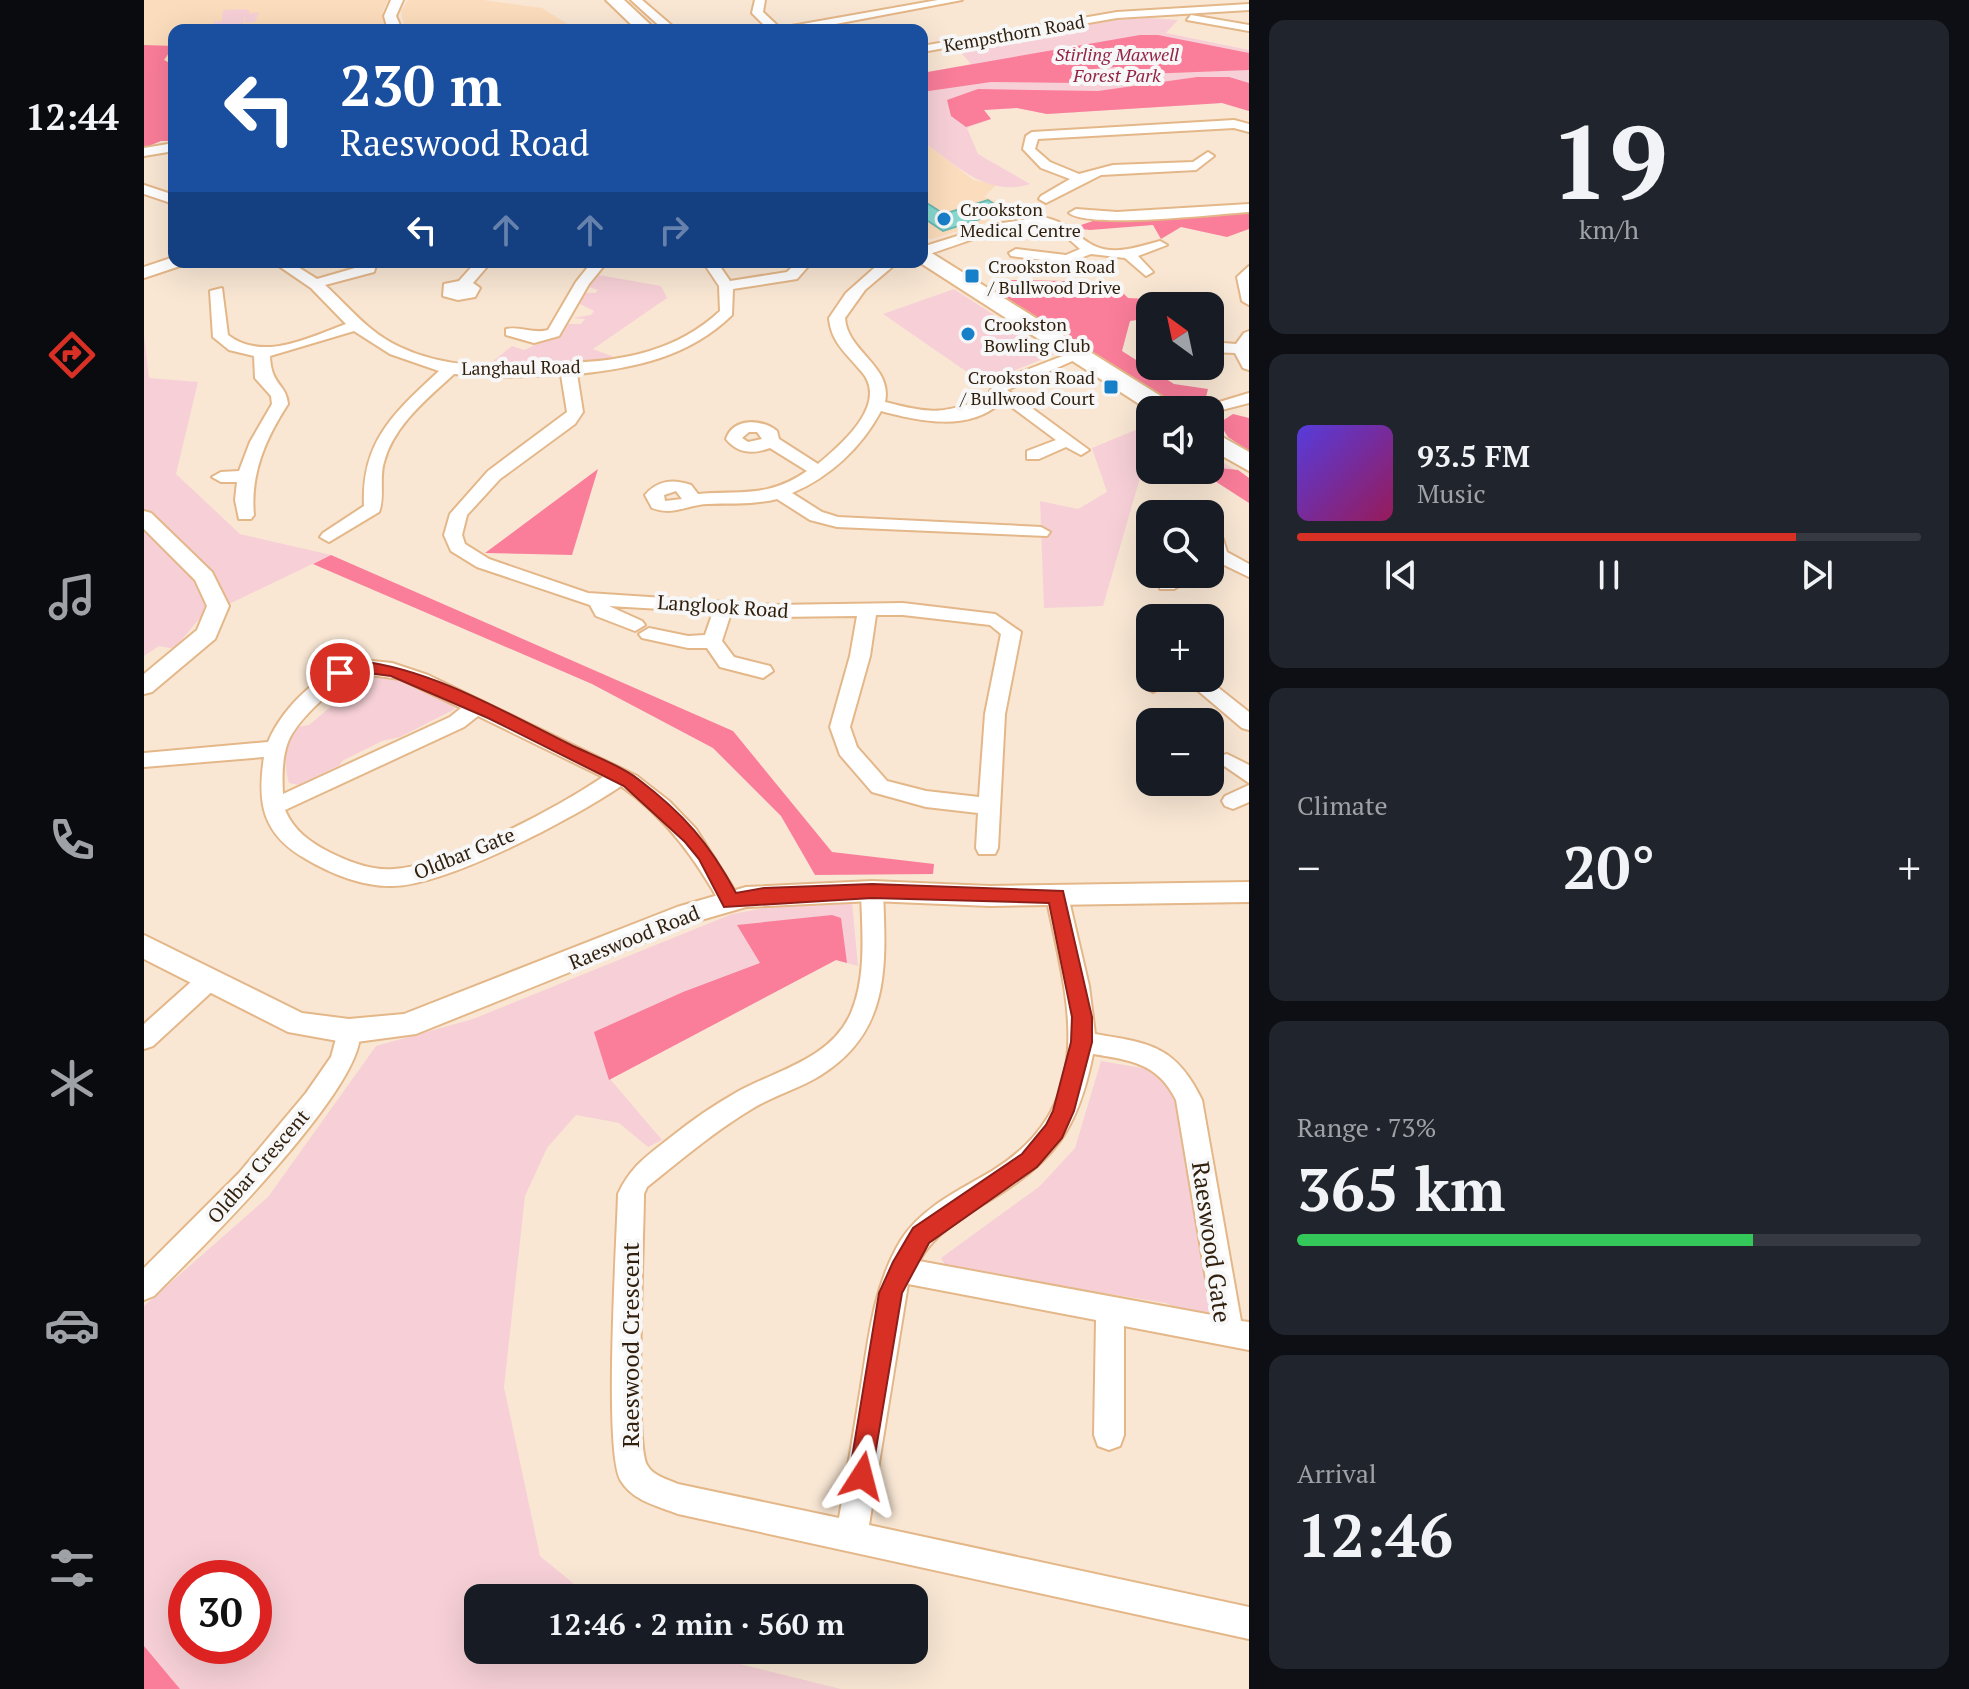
<!DOCTYPE html>
<html lang="en">
<head>
<meta charset="utf-8">
<style>
  body { margin:0; font-family:"PT Serif",serif; background:#20242c; color:#f1f3f6; height:100vh; display:flex; flex-direction:column; font-size:30px; white-space:nowrap }
  * { box-sizing:border-box; margin:0 }
  p { font-size:26px; color:#9ea1a6 }
  .icon { flex:none; width:44px; height:44px; fill:none; stroke:currentColor; stroke-width:2; stroke-linecap:round; stroke-linejoin:round }
  .map { position:relative; flex:1; overflow:hidden }
  .panel { display:flex; flex-direction:column; gap:20px; padding:20px; background:#0d0f14; width:720px }
  .panel>* { flex:none }
  .top-card { position:absolute; left:24px; top:24px; width:760px; height:244px; border-radius:16px; box-shadow:0 8px 32px #0002; background:#1a4fa0; color:#fff; overflow:hidden }
  .needle { width:52px; rotate:327deg }
  .controls { position:absolute; left:992px; top:292px; display:grid; gap:16px }
  .controls a { display:grid; place-items:center; width:88px; height:88px; border-radius:16px; background:#171b24; box-shadow:0 8px 32px #0002; font-size:40px }
  .speed { position:absolute; left:24px; top:1560px; display:flex; gap:16px; font-size:40px; font-weight:700; text-align:center }
  .speed>* { display:grid; place-content:center; width:104px; height:104px; border-radius:50%; background:#171b24; box-shadow:0 8px 32px #0002; line-height:1 }
  .speed .limit { border:12px solid #d22; background:#fff; color:#111 }
  .pin { position:absolute; display:grid; place-items:center; width:68px; height:68px; color:#fff; margin:-34px; border:4px solid #fff; border-radius:50%; box-shadow:0 2px 8px #0007 }
  .me { position:absolute; width:88px; margin:-44px; rotate:9deg; stroke-linejoin:round; filter:drop-shadow(0 0 6px #0008) }
  .turn { display:flex; align-items:center; gap:28px; height:168px; padding:0 40px; font-size:36px }
  .turn .icon { width:104px; height:104px; stroke-width:2.5 }
  .turn b { display:block; font-size:56px; line-height:68px }
  .lanes { display:flex; align-items:center; height:76px; padding:0 40px; background:#0003; justify-content:center; gap:40px; direction:ltr }
  .lanes .off { opacity:.35 }
  .big { font-size:60px; font-weight:800; line-height:1.1 }
  .panel .widget { flex:1; display:flex; flex-direction:column; justify-content:center; gap:12px; min-width:0; padding:0 28px; border-radius:16px; background:#20242c }
  .panel .dial { align-items:center; gap:0 }
  .dial b { font-size:104px; line-height:1 }
  .song { display:flex; align-items:center; gap:24px }
  .cover { width:96px; height:96px; border-radius:12px; background:linear-gradient(135deg,hsl(250 70% 55%),hsl(330 70% 35%)) }
  .played { height:8px; border-radius:4px; background:linear-gradient(90deg,#d93025 80%,#363941 80%) }
  .keys { display:flex; justify-content:space-around; direction:ltr }
  .heat { display:flex; justify-content:space-between; align-items:center; font-size:44px; direction:ltr }
  .charge { height:12px; border-radius:6px; background:linear-gradient(90deg,#34c759 73%,#363941 0) }
  .trip { position:absolute; left:320px; top:1584px; width:464px; height:80px; border-radius:16px; background:#171b24; box-shadow:0 8px 32px #0002; font-weight:800; line-height:80px; text-align:center }
  main { display:flex; flex:1; min-height:0 }
  .tabs { display:flex; flex-direction:column; width:144px; justify-content:space-around; align-items:center; background:#090b0e; color:#9ea1a6 }
  .tabs .icon { width:56px; height:56px }
  .tabs .current { color:#d93025 }
  .tabs b { font-size:36px; color:#f1f3f6 }
  .map>svg:first-child { display:block }
  .built { fill:#fbdcbc }
  .green { fill:#f6d0d6; fill-rule:evenodd }
  .forest { fill:#fa7d9a }
  .building { fill:#88d8cf; stroke:#69b9b1; stroke-width:2 }
  .lines { fill:none; stroke-linecap:round; stroke-linejoin:round }
  .minor-casing { stroke:#e4b789; stroke-width:4 }
  .tertiary-casing { stroke:#e4b789; stroke-width:4 }
  .primary-casing { stroke:#e4b789; stroke-width:4 }
  .minor { fill:#fff; fill-rule:evenodd }
  .tertiary { fill:#fff; fill-rule:evenodd }
  .primary { fill:#fff; fill-rule:evenodd }
  .route { fill:#d93025; stroke:#8d1f18; stroke-width:2 }
  .poi-dot { fill:#187fc9; stroke:#f7f7f7; stroke-width:3 }
  .labels { text-anchor:middle; dominant-baseline:central; stroke-width:8; stroke-linejoin:round; paint-order:stroke }
  .far-street-label { font-size:18px; fill:#301f0c; stroke:#f7f7f7 }
  .far-park-label { font-size:18px; font-style:italic; fill:#932447; stroke:#f7f7f7 }
  .far-poi-label { font-size:18px; fill:#301f0c; stroke:#f7f7f7; text-anchor:start }
  .street-label { font-size:20px; fill:#301f0c; stroke:#f7f7f7 }
  .near-street-label { font-size:24px; fill:#301f0c; stroke:#f7f7f7 }
</style>
</head>
<body>
<main>
<nav class="tabs">
<b>12:44</b>
<svg class="icon current" aria-label="directions" viewBox="0 0 24 24"><path d="M12 3l9 9-9 9-9-9zM9 14v-3h6M13 9l2 2-2 2"/></svg>
<svg class="icon" aria-label="music" viewBox="0 0 24 24"><path d="M9 18V5l10-2v13"/><circle cx="6" cy="18" r="3"/><circle cx="16" cy="16" r="3"/></svg>
<svg class="icon" aria-label="phone" viewBox="0 0 24 24"><path d="M5 4h4l2 5-3 2q2 4 5 5l2-3 5 2v4C11 20 4 13 5 4z"/></svg>
<svg class="icon" aria-label="climate" viewBox="0 0 24 24"><path d="M12 3v18M4 7l16 10M4 17L20 7"/></svg>
<svg class="icon" aria-label="car" viewBox="0 0 24 24"><path d="M5 17H2v-5l4-1 3-4h7l3 4 3 1v5h-3M9 17h6M6 11h13"/><circle cx="7" cy="17" r="2"/><circle cx="17" cy="17" r="2"/></svg>
<svg class="icon" aria-label="filters" viewBox="0 0 24 24"><path d="M4 7h16M4 17h16"/><circle cx="9" cy="7" r="2"/><circle cx="15" cy="17" r="2"/></svg>
</nav>
<div class="map">
<svg width="1105" height="1689" viewBox="0 0 1105 1689">
  <rect width="100%" height="100%" fill="#f9e7d4"/>
  <g class="built">
    <polygon points="0,0 244,0 238,13 241,30 30,30 30,64 20,62 0,48"/>
    <polygon points="264,0 339,0 398,8 433,30 261,30 257,11"/>
    <polygon points="778,146 785,146 829,180 852,185 840,197 865,205 868,211 848,221 788,239 778,238"/>
  </g>
  <g class="green">
    <polygon points="101,9 106,11 105,14 115,12 111,22 101,23 101,14 98,30 69,30 70,21 78,21 79,10"/>
    <path d="M 1005,18 L 1034,20 L 1022,33 L 1105,50 L 1105,111 L 1078,103 L 903,114 L 873,108 L 839,110 L 847,119 L 823,128 L 834,154 L 886,184 C 846,197 816,169 785,146 L 778,146 L 778,73 L 827,64 L 812,47 L 954,21 Z"/>
    <polygon points="449,274 517,286 523,298 449,349 475,359 343,366 368,346 380,350 412,336 424,324 437,324 441,319 429,318 447,315 450,311 434,303 439,293 451,293 454,290 442,286"/>
    <polygon points="810,289 911,354 839,383 739,314"/>
    <polygon points="0,334 5,378 54,382 32,474 96,534 187,555 56,618 30,649 15,646 0,656"/>
    <polygon points="1006,424 1006,470 1066,470 1066,454 1105,479 1105,502 1060,474 998,471 959,606 900,608 896,501 934,509 963,492 948,448"/>
    <path d="M 240,672 L 306,702 L 311,709 L 256,737 L 238,741 L 198,761 L 196,765 L 155,785 L 145,783 C 139,766 142,743 152,727 L 165,725 L 196,699 L 197,691 L 214,678 Z"/>
    <path d="M 708,902 L 714,966 L 692,960 L 466,1079 L 518,1140 L 504,1147 L 475,1123 L 432,1115 L 403,1148 L 381,1196 L 360,1387 L 396,1556 L 447,1598 L 334,1598 L 334,1650 L 539,1650 L 697,1689 L 36,1689 L 0,1646 L 0,1306 L 124,1197 L 232,1046 L 329,1019 L 588,914 L 632,906 ZM 42,1578 L 110,1578 L 110,1646 L 42,1646 Z"/>
    <polygon points="957,1061 1004,1069 1028,1087 1071,1306 1057,1320 1022,1303 803,1268 797,1258 896,1186 931,1148"/>
  </g>
  <g class="forest">
    <polygon points="996,35 1014,35 1105,53 1105,70 1001,74 972,67 939,70 934,83 847,82 778,92 778,73"/>
    <polygon points="0,45 30,46 20,60 30,65 30,141 17,141 0,148"/>
    <polygon points="1053,77 1085,77 1105,83 1105,111 1078,103 903,114 873,108 840,110 847,119 822,127 807,116 803,100 834,89 954,91"/>
    <polygon points="1105,213 1105,229 1083,237 1037,227 1017,239 1009,225 946,230 938,229 937,225 949,221"/>
    <polygon points="868,280 968,282 984,298 1023,300 1031,306 1006,306 1006,318 986,321 978,351 1030,384 1064,389 1061,401 1032,404 853,293"/>
    <polygon points="1089,414 1105,418 1105,451 1084,437 1075,423"/>
    <polygon points="1066,467 1094,470 1105,478 1105,503 1060,474"/>
    <polygon points="454,469 428,555 341,553"/>
    <polygon points="187,555 589,731 688,852 790,864 789,874 671,875 637,816 569,748 448,684 169,564"/>
    <polygon points="688,915 697,918 703,963 692,960 465,1080 450,1032 539,992 616,963 593,925"/>
    <polygon points="0,1646 36,1689 0,1689"/>
  </g>
  <polygon class="building" points="778,200 800,214 844,200 861,211 799,231 778,217"/>
  <g class="lines">
    <defs>
      <g id="minor">
        <polygon points="487,0 498,0 533,30 520,30"/>
        <polygon points="611,0 621,0 619,12 636,28 794,0 818,0 660,30 625,30 608,13"/>
        <polygon points="1105,4 1105,10 973,18 778,52 778,46 973,12"/>
        <polygon points="1047,15 1105,25 1105,31 1043,20"/>
        <polygon points="1090,120 1105,124 1105,132 1090,128 894,139 891,149 906,162 935,174 969,165 1049,162 1064,152 1070,156 1052,170 957,175 902,203 895,199 897,196 926,179 897,168 879,149 882,136 888,132"/>
        <polygon points="30,143 30,151 0,156 0,148"/>
        <polygon points="0,185 30,195 30,204 0,194"/>
        <path d="M 1105,204 L 1105,212 C 1073,214 946,229 925,213 L 932,209 L 973,212 Z"/>
        <path d="M 898,217 C 927,222 933,239 953,247 C 973,255 997,246 1016,241 L 1023,245 L 994,256 L 1009,272 L 1002,276 L 981,258 L 947,254 L 923,263 L 867,256 L 865,253 L 872,249 L 922,255 L 936,249 C 926,240 914,228 900,225 C 871,220 808,248 778,256 L 778,247 L 852,224 Z"/>
        <path d="M 129,262 L 146,262 L 173,279 L 218,266 L 219,262 L 233,262 L 230,272 L 181,285 C 206,308 225,333 256,347 C 311,373 367,365 424,363 C 480,361 533,351 576,311 L 575,286 L 559,262 L 573,262 L 586,281 L 643,272 L 653,262 L 668,262 L 653,279 L 589,289 L 588,315 C 545,357 491,368 433,374 L 439,412 L 431,424 L 356,479 L 323,515 L 318,535 L 321,544 L 345,559 L 444,593 L 629,605 L 759,603 L 851,614 L 877,632 L 861,714 L 854,848 L 851,854 L 835,854 L 832,848 L 834,813 L 782,807 L 728,792 L 696,755 L 686,727 L 706,656 L 713,616 L 629,617 L 587,613 L 578,641 L 590,657 L 626,666 L 629,671 L 619,678 L 576,667 L 563,648 L 544,648 L 498,638 L 495,634 L 505,628 L 544,636 L 561,635 L 569,612 L 465,606 L 498,621 L 501,625 L 491,631 L 452,616 L 446,605 L 333,567 L 307,551 L 300,535 L 306,514 L 344,471 L 423,412 L 417,375 L 354,377 L 310,374 C 283,399 250,425 240,462 C 235,478 241,498 235,512 L 185,542 L 176,537 L 179,533 L 220,506 C 217,441 251,412 295,371 L 246,354 L 210,331 L 126,356 C 127,386 142,383 144,404 C 122,438 106,473 110,515 L 107,519 L 95,519 L 91,500 L 93,482 L 77,482 L 68,477 L 77,472 L 95,471 L 106,442 L 128,404 L 127,396 L 111,378 L 110,356 L 85,350 L 69,337 L 66,291 L 78,288 L 84,335 C 120,362 166,337 202,324 L 167,288 ZM 732,615 L 759,615 L 846,625 L 857,634 L 841,714 L 835,797 L 782,791 L 743,781 L 713,747 L 706,727 L 726,656 Z"/>
        <polygon points="332,262 347,262 329,283 336,288 331,297 314,300 299,296 300,284 315,281"/>
        <path d="M 448,262 L 463,262 L 445,284 L 415,336 L 390,343 L 362,335 L 362,329 C 376,326 389,334 404,330 L 432,282 Z"/>
        <path d="M 737,262 L 754,262 L 721,290 L 701,318 C 703,352 749,366 741,402 C 795,416 796,412 848,398 L 856,403 C 825,432 774,421 737,411 C 717,448 686,477 648,493 L 678,512 L 694,517 L 897,527 L 906,532 L 903,536 L 693,527 L 666,520 L 633,499 C 609,505 588,503 563,504 C 543,505 529,516 508,508 L 501,495 C 514,480 529,479 547,485 L 554,494 C 598,490 624,498 663,471 L 626,448 C 609,454 594,454 582,439 C 589,417 618,419 633,431 L 635,439 L 674,464 C 698,444 746,403 717,371 C 702,353 687,342 685,318 L 702,293 ZM 605,432 L 613,432 L 618,439 L 604,442 L 598,438 ZM 532,491 L 538,499 L 521,501 L 520,495 Z"/>
        <polygon points="1105,266 1105,305 1098,301 1093,277"/>
        <polygon points="1105,331 1105,370 1099,368 1091,353 1066,352 1066,342 1092,344 1100,333"/>
        <polygon points="929,352 942,355 863,390 945,450 937,455 922,447 895,459 883,459 883,451 912,440 846,391 854,381"/>
        <polygon points="1105,393 1105,403 1066,413 1049,410"/>
        <polygon points="1066,529 1079,539 1083,552 1105,564 1105,577 1076,563 1066,568"/>
        <polygon points="1031,574 1055,574 1030,589 1016,589 1016,581"/>
        <path d="M 219,660 L 248,663 L 284,675 L 493,776 L 525,801 L 552,829 L 598,902 L 595,908 L 579,908 C 553,861 522,817 477,786 C 430,818 304,885 249,886 C 220,887 187,874 162,859 C 118,834 113,803 120,757 L 0,767 L 0,753 L 124,742 C 139,706 180,667 219,660 ZM 219,674 L 256,679 L 317,708 L 306,717 L 139,794 C 138,776 138,758 144,742 C 152,721 196,678 219,674 ZM 334,716 L 459,777 C 413,808 305,866 250,869 C 228,871 205,862 185,852 C 166,842 150,831 141,810 L 320,727 Z"/>
        <polygon points="1006,678 1032,678 1009,692 999,685"/>
        <polygon points="1039,678 1062,678 1105,712 1105,730 1098,728"/>
        <polygon points="1083,754 1105,765 1105,783 1073,761 1076,756"/>
        <polygon points="1105,785 1105,802 1089,809 1081,806 1078,801 1081,796"/>
        <path d="M 728,882 L 736,885 L 739,891 C 742,965 747,1031 677,1075 C 656,1088 632,1095 611,1107 C 572,1130 538,1159 503,1187 L 500,1194 C 500,1235 490,1442 503,1465 C 509,1476 523,1479 534,1484 L 695,1518 C 703,1474 710,1430 717,1386 C 725,1335 730,1285 757,1240 C 778,1207 816,1190 848,1171 C 958,1103 923,999 902,896 L 905,890 L 921,890 L 924,896 L 945,986 L 951,1034 C 1006,1043 1032,1046 1058,1100 L 1097,1321 L 1105,1322 L 1105,1350 L 980,1326 L 980,1435 L 976,1446 L 965,1450 L 954,1446 L 950,1435 L 952,1320 L 764,1284 L 725,1525 L 1105,1607 L 1105,1639 L 534,1514 C 514,1506 489,1501 477,1481 C 459,1454 473,1240 474,1194 C 487,1166 503,1156 527,1137 C 548,1120 570,1105 593,1092 C 633,1070 687,1059 707,1013 C 723,976 718,930 717,891 L 720,885 ZM 949,1054 C 986,1060 1014,1063 1032,1100 L 1068,1315 L 775,1261 C 791,1233 819,1216 846,1200 C 911,1161 934,1129 949,1054 Z"/>
        <polygon points="65,970 73,973 77,980 73,987 9,1046 0,1049 0,1024 57,973"/>
        <path d="M 205,1021 L 214,1024 C 238,1073 47,1258 10,1296 L 0,1300 L 0,1268 L 95,1173 L 162,1093 L 187,1057 L 196,1024 Z"/>
      </g>
      <g id="tertiary">
        <polygon points="247,0 259,0 252,16 258,30 244,30 240,16"/>
        <polygon points="30,257 30,262 38,262 36,266 0,278 0,267"/>
        <polygon points="0,511 7,513 68,572 85,606 71,639 8,692 0,694 0,674 53,630 63,606 51,580 0,529"/>
        <polygon points="728,881 846,886 1105,882 1105,902 846,906 728,901 602,907 550,922 272,1034 205,1043 144,1032 0,959 0,935 158,1013 205,1019 260,1014 533,907 602,887"/>
      </g>
      <g id="primary">
        <polygon points="462,0 480,0 512,30 493,30"/>
        <polygon points="778,247 1031,405 1035,410 1006,411 775,262"/>
        <polygon points="1066,430 1105,452 1105,471 1066,449"/>
      </g>
    </defs>
    <use href="#minor" class="minor-casing"/>
    <use href="#tertiary" class="tertiary-casing"/>
    <use href="#primary" class="primary-casing"/>
    <use href="#minor" class="minor"/>
    <use href="#tertiary" class="tertiary"/>
    <use href="#primary" class="primary"/>
  </g>
  <path class="route" d="M 216,661 C 290,670 362,713 429,746 C 450,756 476,765 494,779 C 540,814 565,843 592,893 L 620,888 L 728,884 L 919,891 L 948,1017 L 948,1042 L 930,1111 L 918,1138 L 893,1167 L 785,1243 L 758,1293 L 726,1485 L 718,1488 L 709,1485 L 705,1476 L 735,1293 L 749,1262 L 769,1228 L 878,1154 L 902,1125 L 909,1111 L 927,1042 L 928,1017 L 905,903 L 728,898 L 580,907 L 555,859 L 541,842 L 480,786 L 344,718 L 247,676 L 216,672 L 196,679 L 187,673 Z"/>
  <g class="poi-dot">
    <circle cx="800" cy="219" r="8"/>
    <rect x="820" y="268" width="16" height="16" rx="4"/>
    <circle cx="824" cy="334" r="8"/>
    <rect x="959" y="379" width="16" height="16" rx="4"/>
  </g>
  <g class="labels">
    <g class="far-street-label">
      <text transform="translate(870 33) rotate(-10)">Kempsthorn Road</text>
      <text transform="translate(377 367) rotate(-1)">Langhaul Road</text>
    </g>
    <g class="far-park-label">
      <text x="973" y="54">Stirling Maxwell<tspan x="973" dy="21">Forest Park</tspan></text>
    </g>
    <g class="far-poi-label">
      <text x="816" y="209">Crookston<tspan x="816" dy="21">Medical Centre</tspan></text>
      <text x="844" y="266">Crookston Road<tspan x="844" dy="21">/ Bullwood Drive</tspan></text>
      <text x="840" y="324">Crookston<tspan x="840" dy="21">Bowling Club</tspan></text>
      <text x="951" y="377" text-anchor="end">Crookston Road<tspan x="951" dy="21">/ Bullwood Court</tspan></text>
    </g>
    <g class="street-label">
      <text transform="translate(579 606) rotate(4)">Langlook Road</text>
      <text transform="translate(320 853) rotate(-22)">Oldbar Gate</text>
      <text transform="translate(490 937) rotate(-22)">Raeswood Road</text>
      <text transform="translate(114 1166) rotate(-49)">Oldbar Crescent</text>
    </g>
    <g class="near-street-label">
      <text transform="translate(1068 1242) rotate(82)">Raeswood Gate</text>
      <text transform="translate(486 1345) rotate(-90)">Raeswood Crescent</text>
    </g>
  </g>
</svg>
<div class="controls">
<a><svg class="needle" viewBox="-14 -14 28 28"><path d="M0-13l5 13h-10z" fill="#e53935"/><path d="M0 13l5-13h-10z" fill="#9ea1a6"/></svg></a>
<a><svg class="icon" aria-label="sound" viewBox="0 0 24 24"><path d="M4 9h4l5-4v14l-5-4H4zM17 9q2 3 0 6"/></svg></a>
<a><svg class="icon" aria-label="search" viewBox="0 0 24 24"><circle cx="10" cy="10" r="6"/><path d="M15 15l6 6"/></svg></a>
<a>+</a>
<a>−</a>
</div>
<div class="speed"><div class="limit">30</div></div>
<div class="pin" style="left:196px;top:673px;background:#d93025"><svg class="icon" aria-label="arrive" viewBox="0 0 24 24"><path d="M6 21V4h12l-3 4 3 4H6"/></svg></div>
<svg class="me" style="left:718px;top:1476px" viewBox="-20 -20 40 40"><path d="M0-17L14 15 0 8-14 15z" fill="#d93025" stroke="#fff" stroke-width="4"/></svg>
<div class="trip">12:46 · 2 min · 560 m</div>
<div class="top-card">
<div class="turn"><svg class="icon" aria-label="left" viewBox="0 0 24 24"><path d="M17 20v-9H6M10 6l-5 5 5 5"/></svg><div><b>230 m</b>Raeswood Road</div></div>
<div class="lanes"><svg class="icon" aria-label="left" viewBox="0 0 24 24"><path d="M17 20v-9H6M10 6l-5 5 5 5"/></svg><svg class="icon off" aria-label="ahead" viewBox="0 0 24 24"><path d="M12 20V5M6 11l6-6 6 6"/></svg><svg class="icon off" aria-label="ahead" viewBox="0 0 24 24"><path d="M12 20V5M6 11l6-6 6 6"/></svg><svg class="icon off" aria-label="right" viewBox="0 0 24 24"><path d="M7 20v-9h11M14 6l5 5-5 5"/></svg></div>
</div>
</div>
<section class="panel">
<div class="widget dial"><b>19</b><p>km/h</p></div>
<div class="widget">
<div class="song"><i class="cover"></i><div><b>93.5 FM</b><p>Music</p></div></div>
<div class="played"></div>
<div class="keys"><svg class="icon" aria-label="previous" viewBox="0 0 24 24"><path d="M18 5L8 12l10 7zM5 5v14"/></svg><svg class="icon" aria-label="pause" viewBox="0 0 24 24"><path d="M8 5v14M16 5v14"/></svg><svg class="icon" aria-label="next" viewBox="0 0 24 24"><path d="M6 5l10 7-10 7zM19 5v14"/></svg></div>
</div>
<div class="widget"><p>Climate</p>
<div class="heat"><a>−</a><b class="big">20°</b><a>+</a></div>
</div>
<div class="widget"><p>Range · 73%</p><b class="big">365 km</b><div class="charge"></div></div>
<div class="widget"><p>Arrival</p><b class="big">12:46</b></div>
</section>
</main>
</body>
</html>
